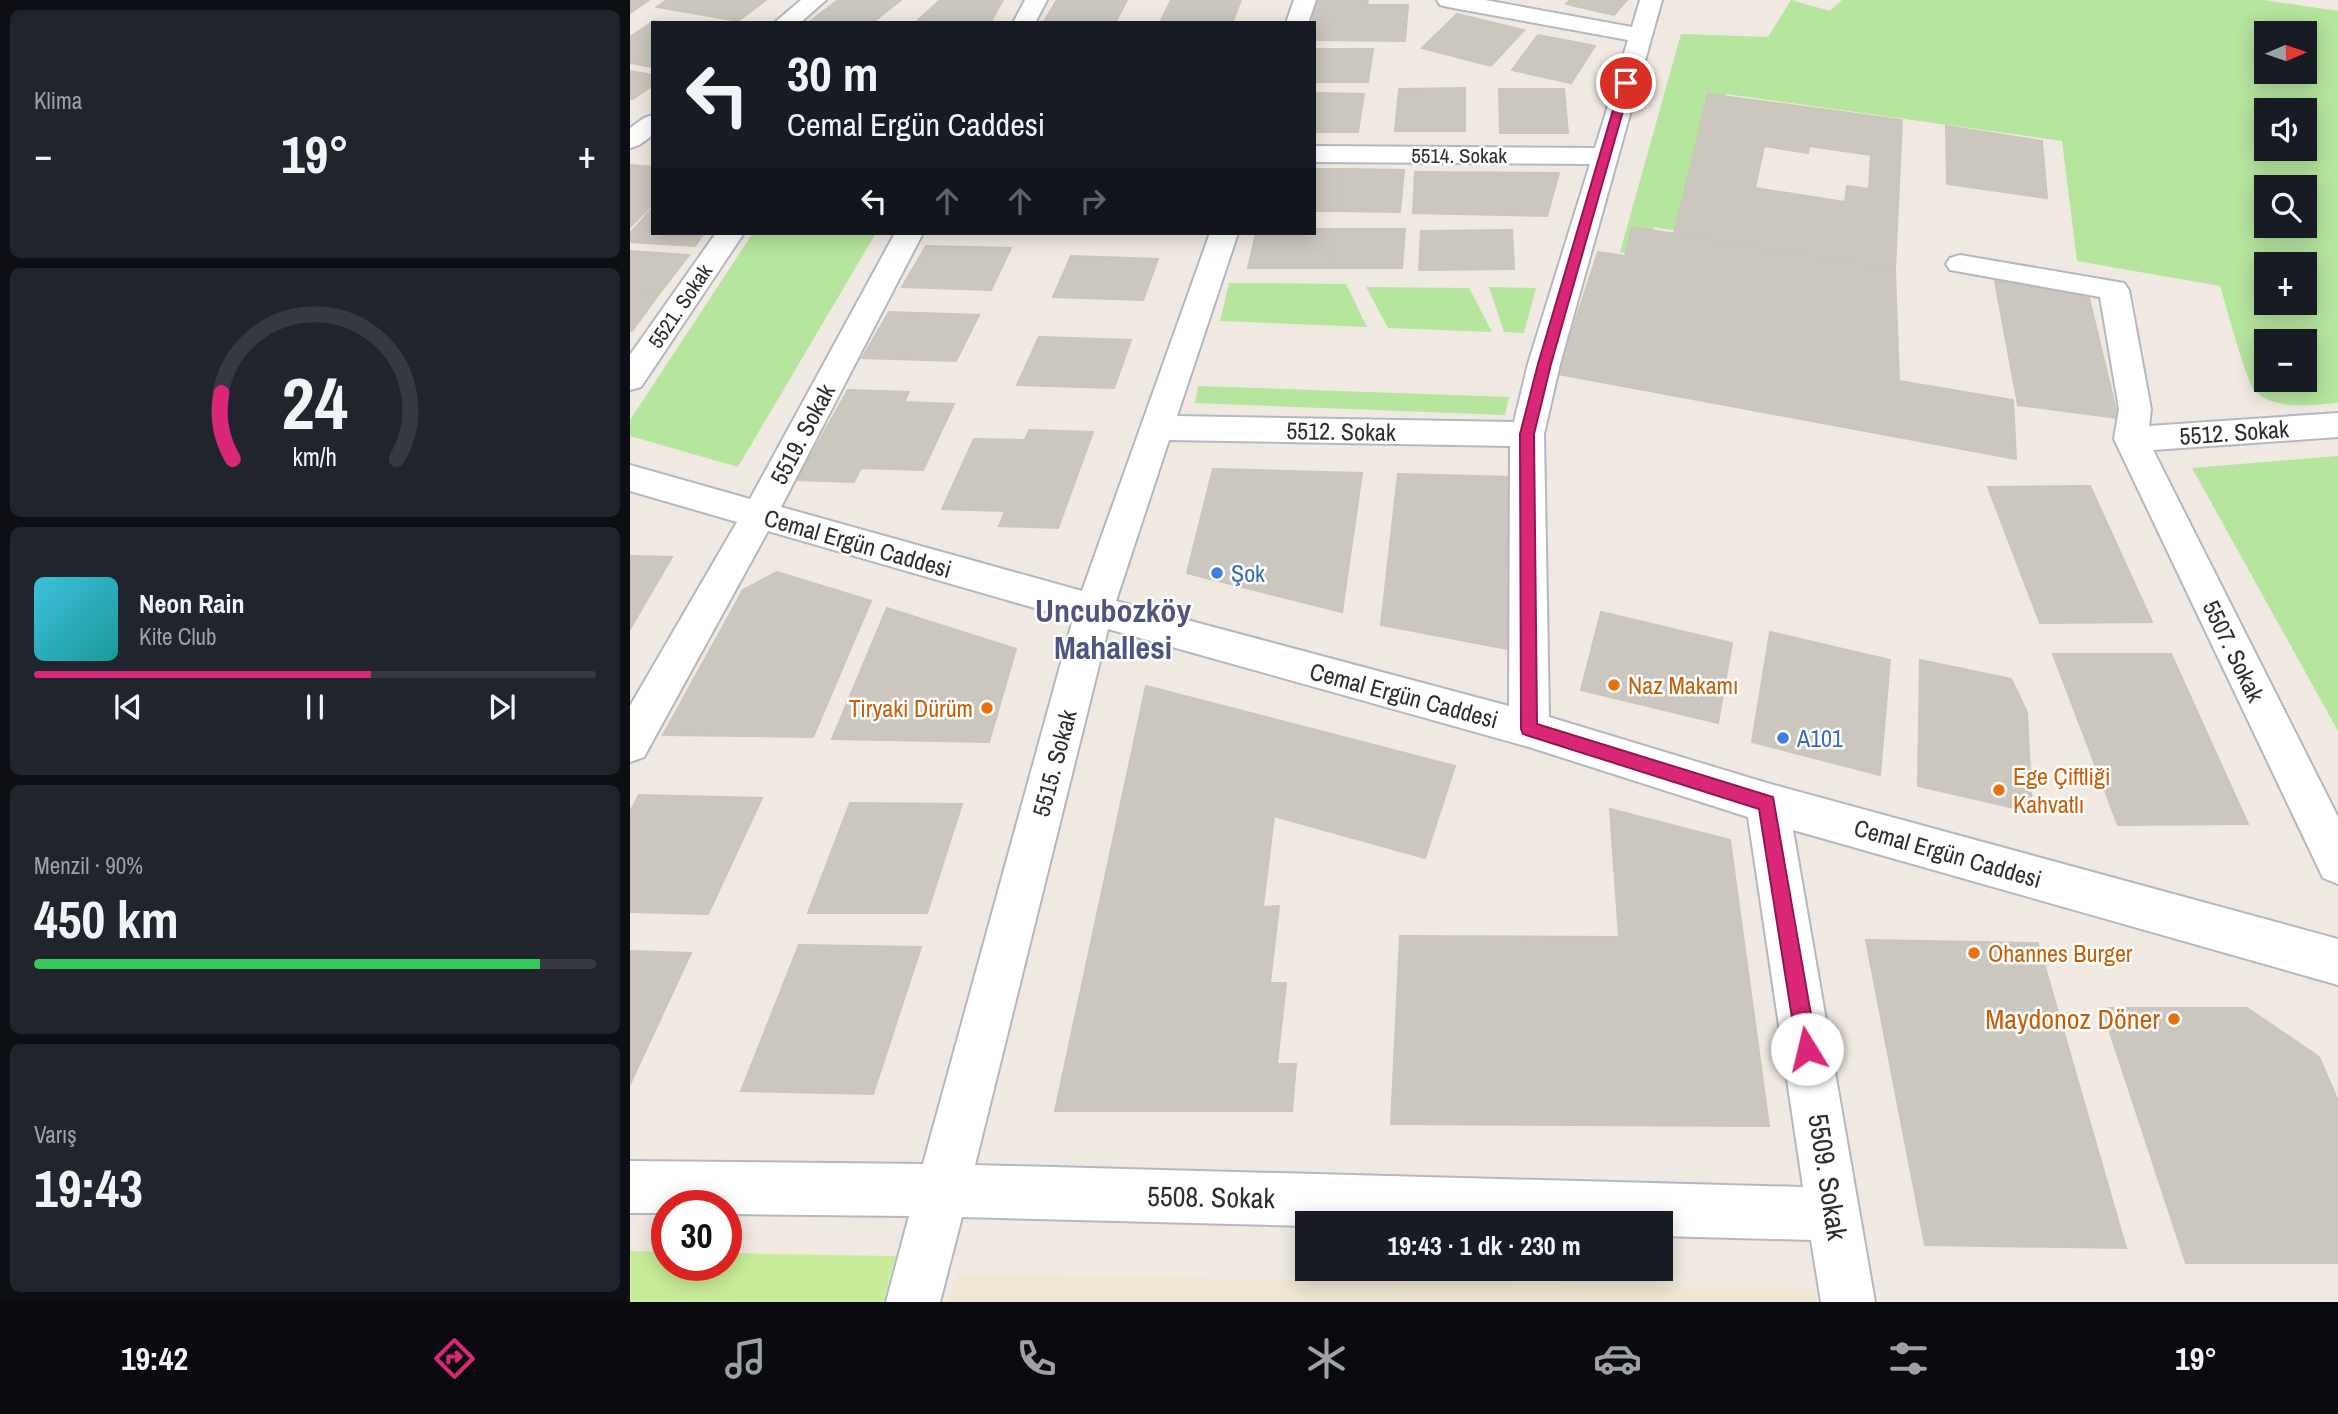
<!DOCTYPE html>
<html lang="tr">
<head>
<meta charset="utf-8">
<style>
  body { margin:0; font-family:"Archivo Narrow",sans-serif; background:#20242c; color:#f1f3f6; height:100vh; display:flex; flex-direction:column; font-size:26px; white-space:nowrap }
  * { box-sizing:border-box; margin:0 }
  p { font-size:23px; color:#9ea1a6 }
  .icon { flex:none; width:38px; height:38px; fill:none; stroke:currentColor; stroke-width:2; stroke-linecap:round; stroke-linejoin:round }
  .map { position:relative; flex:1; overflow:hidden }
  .side { display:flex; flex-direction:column; gap:10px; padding:10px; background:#0d0f14; width:630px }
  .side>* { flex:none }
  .top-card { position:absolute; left:21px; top:21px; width:665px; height:214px; border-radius:0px; box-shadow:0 4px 18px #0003; background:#171b24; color:#f1f3f6; overflow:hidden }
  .needle { width:46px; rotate:88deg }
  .fabs { position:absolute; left:1624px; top:21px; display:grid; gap:14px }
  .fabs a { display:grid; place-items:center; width:63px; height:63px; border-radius:0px; background:#171b24; box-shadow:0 4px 18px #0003; font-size:35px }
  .speed { position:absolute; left:21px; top:1190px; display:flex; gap:14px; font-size:35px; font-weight:700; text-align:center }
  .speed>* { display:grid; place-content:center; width:91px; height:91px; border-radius:50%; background:#171b24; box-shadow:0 4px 18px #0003; line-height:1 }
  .speed .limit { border:10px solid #d22; background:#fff; color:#111 }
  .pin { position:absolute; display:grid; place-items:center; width:60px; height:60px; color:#fff; margin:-30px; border:4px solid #fff; border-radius:50%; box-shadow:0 2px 7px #0007 }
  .me { position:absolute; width:77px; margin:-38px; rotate:351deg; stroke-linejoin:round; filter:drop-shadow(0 0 5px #0008) }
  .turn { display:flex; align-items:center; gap:24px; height:147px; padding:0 21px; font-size:32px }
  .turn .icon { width:91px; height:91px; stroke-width:2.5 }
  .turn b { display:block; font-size:49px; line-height:60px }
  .lanes { display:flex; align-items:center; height:66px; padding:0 21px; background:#0003; justify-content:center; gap:35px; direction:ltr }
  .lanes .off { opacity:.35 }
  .big { font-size:52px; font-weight:800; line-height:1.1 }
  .side .card { flex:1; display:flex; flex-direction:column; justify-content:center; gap:10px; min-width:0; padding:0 24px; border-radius:10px; background:#20242c }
  .side .dial { align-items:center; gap:0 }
  .dial svg { height:182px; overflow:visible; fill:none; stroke:#363941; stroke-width:7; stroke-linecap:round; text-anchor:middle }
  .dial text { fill:#f1f3f6; stroke:none }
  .song { display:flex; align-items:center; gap:21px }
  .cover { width:84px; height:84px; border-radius:10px; background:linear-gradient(135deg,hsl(190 70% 55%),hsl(180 70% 35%)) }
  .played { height:7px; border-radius:4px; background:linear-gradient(90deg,#db2777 60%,#363941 60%) }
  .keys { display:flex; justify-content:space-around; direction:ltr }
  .heat { display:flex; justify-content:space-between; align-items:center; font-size:38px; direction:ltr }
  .charge { height:10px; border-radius:5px; background:linear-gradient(90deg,#34c759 90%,#363941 0) }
  .trip { position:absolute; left:665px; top:1211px; width:378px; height:70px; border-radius:0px; background:#171b24; box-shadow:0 4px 18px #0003; font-weight:800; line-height:70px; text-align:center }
  .menu { display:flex; height:112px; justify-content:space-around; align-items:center; background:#090b0e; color:#9ea1a6 }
  .menu .icon { width:49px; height:49px }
  .menu .active { color:#db2777 }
  .menu b { font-size:32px; color:#f1f3f6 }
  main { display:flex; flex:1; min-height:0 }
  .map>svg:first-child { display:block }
  .education { fill:#f0e6d1 }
  .green { fill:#b6e59e; fill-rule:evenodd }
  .pitch { fill:#c9ec9a }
  .building { fill:#cbc7bf; stroke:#cbc5ba; stroke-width:2; fill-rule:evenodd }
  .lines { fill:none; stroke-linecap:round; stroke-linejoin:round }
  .minor-casing { stroke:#b4b7c1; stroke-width:4 }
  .minor { fill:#fff; fill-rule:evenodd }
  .route { fill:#db2777; stroke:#8e194d; stroke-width:2 }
  .shop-dot { fill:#3f7fe0; stroke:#fff; stroke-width:2.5 }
  .food-dot { fill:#e8710a; stroke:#fff; stroke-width:2.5 }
  .labels { text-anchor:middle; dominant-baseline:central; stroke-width:5; stroke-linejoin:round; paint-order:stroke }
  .far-street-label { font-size:21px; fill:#2e2e2e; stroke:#fff }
  .street-label { font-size:24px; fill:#2e2e2e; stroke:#fff }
  .shop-label { font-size:24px; fill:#366cbe; stroke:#fff; text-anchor:start }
  .food-label { font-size:24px; fill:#c56008; stroke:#fff; text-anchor:start }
  .near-food-label { font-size:28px; fill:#c56008; stroke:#fff; text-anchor:end }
  .near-street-label { font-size:28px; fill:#2e2e2e; stroke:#fff }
  .district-label { font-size:32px; font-weight:bold; fill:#4d5680; stroke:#fff }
</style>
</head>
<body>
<main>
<section class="side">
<div class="card"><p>Klima</p>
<div class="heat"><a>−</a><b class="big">19°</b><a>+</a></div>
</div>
<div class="card dial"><svg viewBox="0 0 100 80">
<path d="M14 69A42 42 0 1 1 86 69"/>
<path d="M14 69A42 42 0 0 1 9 40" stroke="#db2777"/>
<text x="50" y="56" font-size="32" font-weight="700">24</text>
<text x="50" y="72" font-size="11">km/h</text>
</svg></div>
<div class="card">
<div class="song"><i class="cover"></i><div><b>Neon Rain</b><p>Kite Club</p></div></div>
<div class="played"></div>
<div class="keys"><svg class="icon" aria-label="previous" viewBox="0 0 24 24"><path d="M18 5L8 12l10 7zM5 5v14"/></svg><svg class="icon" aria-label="pause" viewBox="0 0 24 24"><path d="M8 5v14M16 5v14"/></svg><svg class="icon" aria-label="next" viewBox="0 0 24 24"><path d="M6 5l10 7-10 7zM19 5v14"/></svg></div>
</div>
<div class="card"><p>Menzil · 90%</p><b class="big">450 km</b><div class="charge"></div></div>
<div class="card"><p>Varış</p><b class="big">19:43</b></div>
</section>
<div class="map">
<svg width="1708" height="1302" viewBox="0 0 1708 1302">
  <rect width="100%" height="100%" fill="#efe9e1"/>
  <polygon class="education" points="326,1274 1185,1289 1187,1302 319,1302"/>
  <g class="green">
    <path d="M 1161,0 L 1200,11 L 1212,0 L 1633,0 L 1708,11 L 1708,403 C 1683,405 1643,411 1624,390 C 1617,383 1595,302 1590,286 L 1447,261 L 1432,141 L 1096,94 L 1066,234 L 1024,227 L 1017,256 L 990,252 L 1051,34 L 1138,37 ZM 1636,33 L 1675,33 L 1675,72 L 1636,72 ZM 1636,110 L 1675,110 L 1675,149 L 1636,149 ZM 1636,187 L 1675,187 L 1675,226 L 1636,226 ZM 1636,264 L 1675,264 L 1675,303 L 1636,303 ZM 1636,341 L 1675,341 L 1675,380 L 1636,380 Z"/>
    <polygon points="123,233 246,233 108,467 0,436 0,420"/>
    <polygon points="599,283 716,284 737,327 590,321"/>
    <polygon points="736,287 839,288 862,332 758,328"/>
    <polygon points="859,287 906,288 894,333 874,332"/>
    <polygon points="568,386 879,397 875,415 565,403"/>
    <polygon points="1708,456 1708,731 1562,468"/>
  </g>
  <polygon class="pitch" points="0,1251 37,1252 37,1265 96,1265 96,1253 266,1256 253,1302 0,1302"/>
  <g class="building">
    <polygon points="0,0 19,0 0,13"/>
    <polygon points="37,0 136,0 108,21 27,7"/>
    <polygon points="208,0 271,0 257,11 204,3"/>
    <polygon points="310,0 373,0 360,23 285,23"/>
    <polygon points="427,0 497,0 485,23 413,23"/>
    <polygon points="541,0 611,0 602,23 530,23"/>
    <polygon points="687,0 738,0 737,5 778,5 775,41 684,40 682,23"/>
    <polygon points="940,0 997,0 984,15 936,4"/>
    <polygon points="204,3 257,11 242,23 178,23"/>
    <polygon points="827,14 894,30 861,66 792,48"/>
    <polygon points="24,21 38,23 23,23 23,67 0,63 0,37"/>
    <polygon points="908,35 965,46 941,83 882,70"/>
    <polygon points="684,49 743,49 738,82 684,82"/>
    <polygon points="0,71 23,75 23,85 3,99 0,99"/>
    <polygon points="835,88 835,131 765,131 769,89"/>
    <polygon points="869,89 934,89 938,133 870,133"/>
    <polygon points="684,93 734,94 728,132 684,132"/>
    <path d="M 1078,94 L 1272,120 L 1265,270 L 1044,234 ZM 1134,146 L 1178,153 L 1179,146 L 1241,155 L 1239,189 L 1217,186 L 1215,202 L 1125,188 Z"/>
    <polygon points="1316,126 1412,141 1417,198 1317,184"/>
    <polygon points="0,165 23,167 23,204 0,227"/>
    <polygon points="684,169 715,169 708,211 684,211"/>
    <polygon points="715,169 774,170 770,212 708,211"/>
    <polygon points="785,172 929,173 917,216 783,213"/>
    <polygon points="20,211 23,211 23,233 74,233 65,246 0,242 0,233"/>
    <polygon points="1002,227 1265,270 1269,381 1383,400 1386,459 928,374 968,252 995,256"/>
    <polygon points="684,229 707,229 702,268 618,268 626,233 684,233"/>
    <polygon points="707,229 775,229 772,268 702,268"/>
    <polygon points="882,230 884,269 789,270 791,231"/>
    <polygon points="296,246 381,248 361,290 272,287"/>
    <polygon points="0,251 59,255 32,290 0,288"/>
    <polygon points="441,256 528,259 513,300 423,297"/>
    <polygon points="1365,281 1457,290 1488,418 1388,405"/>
    <polygon points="0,288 32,290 2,331 0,331"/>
    <polygon points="259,312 349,315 326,361 232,358"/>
    <polygon points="409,337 501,340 484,388 387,385"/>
    <polygon points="218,390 279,392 274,402 324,404 293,470 231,468 224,482 167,480"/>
    <polygon points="399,430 463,432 428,528 369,526 375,511 312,509 344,439 395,440"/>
    <polygon points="583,469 732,473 712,612 557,573"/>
    <polygon points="768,474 884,477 878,649 751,625"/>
    <polygon points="1460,486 1522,622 1410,623 1358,487"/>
    <polygon points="0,556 42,557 0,629"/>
    <polygon points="147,572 241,601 183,737 33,735 113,590"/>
    <polygon points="257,608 386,649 359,742 202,739"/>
    <polygon points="971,612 1102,643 1088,723 951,690"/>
    <polygon points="1140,632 1260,660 1250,775 1122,742"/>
    <polygon points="1423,654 1541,654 1618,824 1488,825"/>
    <polygon points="1290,660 1381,679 1397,712 1402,812 1288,786"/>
    <polygon points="516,686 825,766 795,858 644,816 633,907 649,906 640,983 656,983 647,1064 666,1064 662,1111 425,1111"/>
    <polygon points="9,795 132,798 78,914 0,912 0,812"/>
    <polygon points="220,803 332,804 297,913 178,913"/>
    <polygon points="980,809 1100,840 1139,1126 761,1124 770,936 989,937"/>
    <polygon points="1236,940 1408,943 1496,1248 1295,1245"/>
    <polygon points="169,945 291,947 243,1094 111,1091"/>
    <polygon points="0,951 61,953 0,1084"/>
    <polygon points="1472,1008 1617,1008 1689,1057 1708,1101 1708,1263 1556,1263"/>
  </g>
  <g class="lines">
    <defs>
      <g id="minor">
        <polygon points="171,0 196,0 170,23 144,23"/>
        <polygon points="395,0 417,0 405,23 383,23"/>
        <polygon points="664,0 686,0 678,23 656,23"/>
        <path d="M 807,0 L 855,0 L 1002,27 L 1010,0 L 1032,0 L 930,364 L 914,434 L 919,717 L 1137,783 L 1708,939 L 1708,985 L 1163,830 L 1245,1302 L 1191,1302 L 1181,1240 L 1031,1236 L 1031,1223 L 677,1223 L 677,1226 L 332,1217 L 310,1302 L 256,1302 L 279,1216 L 96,1214 L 96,1206 L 37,1206 L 37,1213 L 0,1213 L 0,1161 L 293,1164 L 443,619 L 138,531 L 14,757 L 0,762 L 0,706 L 107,522 L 0,491 L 0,465 L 120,499 L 265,233 L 293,233 L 151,507 L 452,591 L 580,233 L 608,233 L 547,416 L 884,422 L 898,364 L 960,164 L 684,162 L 684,146 L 965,148 L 998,40 L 818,7 L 810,5 ZM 539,440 L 880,446 L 879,706 L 486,601 ZM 478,629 L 899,747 L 1118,817 L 1173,1187 L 345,1165 Z"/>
        <polygon points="23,115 23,135 9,145 0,148 0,128 14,118"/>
        <polygon points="86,233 114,233 11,387 0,390 0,355"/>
        <polygon points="1330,255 1494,283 1499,290 1521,409 1519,426 1708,413 1708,437 1523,450 1708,817 1708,884 1693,878 1484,439 1489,409 1470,297 1320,270 1316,264 1320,258"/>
      </g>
    </defs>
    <use href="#minor" class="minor-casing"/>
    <use href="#minor" class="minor"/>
  </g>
  <polygon class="route" points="996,80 1001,83 921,364 904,434 907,724 1143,797 1187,1049 1184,1056 1177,1059 1170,1056 1167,1049 1129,809 899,736 893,734 891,729 890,434 908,364 991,83"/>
  <g class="shop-dot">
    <circle cx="587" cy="573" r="7"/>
    <circle cx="1153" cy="738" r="7"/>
  </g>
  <g class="food-dot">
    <circle cx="984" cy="685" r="7"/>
    <circle cx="357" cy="708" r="7"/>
    <circle cx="1369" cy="790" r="7"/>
    <circle cx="1344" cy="953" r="7"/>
    <circle cx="1544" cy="1019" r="7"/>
  </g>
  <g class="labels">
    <g class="far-street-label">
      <text x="829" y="155">5514. Sokak</text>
      <text transform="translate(50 306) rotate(-56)">5521. Sokak</text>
    </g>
    <g class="street-label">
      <text transform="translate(711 431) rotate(1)">5512. Sokak</text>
      <text transform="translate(1604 432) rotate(-4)">5512. Sokak</text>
      <text transform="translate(172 434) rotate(-62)">5519. Sokak</text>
      <text transform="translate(228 543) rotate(16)">Cemal Ergün Caddesi</text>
      <text transform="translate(1604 651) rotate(64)">5507. Sokak</text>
      <text transform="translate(774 695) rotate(15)">Cemal Ergün Caddesi</text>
      <text transform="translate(424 763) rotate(-75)">5515. Sokak</text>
      <text transform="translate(1318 853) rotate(16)">Cemal Ergün Caddesi</text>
    </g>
    <g class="shop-label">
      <text x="601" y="573">Şok</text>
      <text x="1167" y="738">A101</text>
    </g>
    <g class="food-label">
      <text x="998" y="685">Naz Makamı</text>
      <text x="343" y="708" text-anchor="end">Tiryaki Dürüm</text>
      <text x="1383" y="776">Ege Çiftliği<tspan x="1383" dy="28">Kahvatlı</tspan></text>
      <text x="1358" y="953">Ohannes Burger</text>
    </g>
    <g class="near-food-label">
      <text x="1530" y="1019">Maydonoz Döner</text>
    </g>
    <g class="near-street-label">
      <text transform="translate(1198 1177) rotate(81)">5509. Sokak</text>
      <text transform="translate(581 1197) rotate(1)">5508. Sokak</text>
    </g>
    <g class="district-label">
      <text x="483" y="610">Uncubozköy<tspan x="483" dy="37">Mahallesi</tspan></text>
    </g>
  </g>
</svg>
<div class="fabs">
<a><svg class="needle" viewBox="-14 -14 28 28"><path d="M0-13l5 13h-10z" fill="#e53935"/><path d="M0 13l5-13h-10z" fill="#9ea1a6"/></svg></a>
<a><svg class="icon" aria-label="sound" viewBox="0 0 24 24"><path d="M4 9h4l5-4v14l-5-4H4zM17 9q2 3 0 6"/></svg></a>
<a><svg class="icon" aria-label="search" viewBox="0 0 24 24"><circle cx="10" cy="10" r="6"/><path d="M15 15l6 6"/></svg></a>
<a>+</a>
<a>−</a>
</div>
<div class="speed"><div class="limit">30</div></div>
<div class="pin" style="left:996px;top:83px;background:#d93025"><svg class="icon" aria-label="arrive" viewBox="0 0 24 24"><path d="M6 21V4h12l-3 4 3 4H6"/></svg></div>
<svg class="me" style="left:1177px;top:1049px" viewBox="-20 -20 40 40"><circle r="19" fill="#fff"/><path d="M0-13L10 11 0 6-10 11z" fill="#db2777"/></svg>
<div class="trip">19:43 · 1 dk · 230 m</div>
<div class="top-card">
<div class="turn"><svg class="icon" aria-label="left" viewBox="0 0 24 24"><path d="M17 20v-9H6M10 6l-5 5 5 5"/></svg><div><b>30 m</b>Cemal Ergün Caddesi</div></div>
<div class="lanes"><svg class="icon" aria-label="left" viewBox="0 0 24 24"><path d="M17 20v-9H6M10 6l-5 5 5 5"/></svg><svg class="icon off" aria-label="ahead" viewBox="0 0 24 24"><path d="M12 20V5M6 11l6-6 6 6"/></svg><svg class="icon off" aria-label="ahead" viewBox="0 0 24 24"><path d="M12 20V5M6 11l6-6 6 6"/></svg><svg class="icon off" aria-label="right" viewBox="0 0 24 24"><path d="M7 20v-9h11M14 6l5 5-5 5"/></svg></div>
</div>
</div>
</main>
<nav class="menu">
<b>19:42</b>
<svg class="icon active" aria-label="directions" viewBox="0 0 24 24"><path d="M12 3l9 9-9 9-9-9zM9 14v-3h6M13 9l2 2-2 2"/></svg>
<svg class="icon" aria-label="music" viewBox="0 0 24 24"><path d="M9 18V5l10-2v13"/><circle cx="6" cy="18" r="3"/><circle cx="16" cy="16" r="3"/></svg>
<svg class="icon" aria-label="phone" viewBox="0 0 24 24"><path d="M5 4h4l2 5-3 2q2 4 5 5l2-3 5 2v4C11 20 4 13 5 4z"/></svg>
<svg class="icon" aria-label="climate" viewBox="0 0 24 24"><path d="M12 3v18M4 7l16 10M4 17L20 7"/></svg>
<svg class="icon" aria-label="car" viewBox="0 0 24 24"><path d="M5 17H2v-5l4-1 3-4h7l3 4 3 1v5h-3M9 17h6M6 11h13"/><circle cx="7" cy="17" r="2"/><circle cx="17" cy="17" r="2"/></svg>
<svg class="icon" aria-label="filters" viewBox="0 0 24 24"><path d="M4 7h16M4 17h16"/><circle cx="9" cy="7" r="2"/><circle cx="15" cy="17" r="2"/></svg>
<b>19°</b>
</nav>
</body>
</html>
